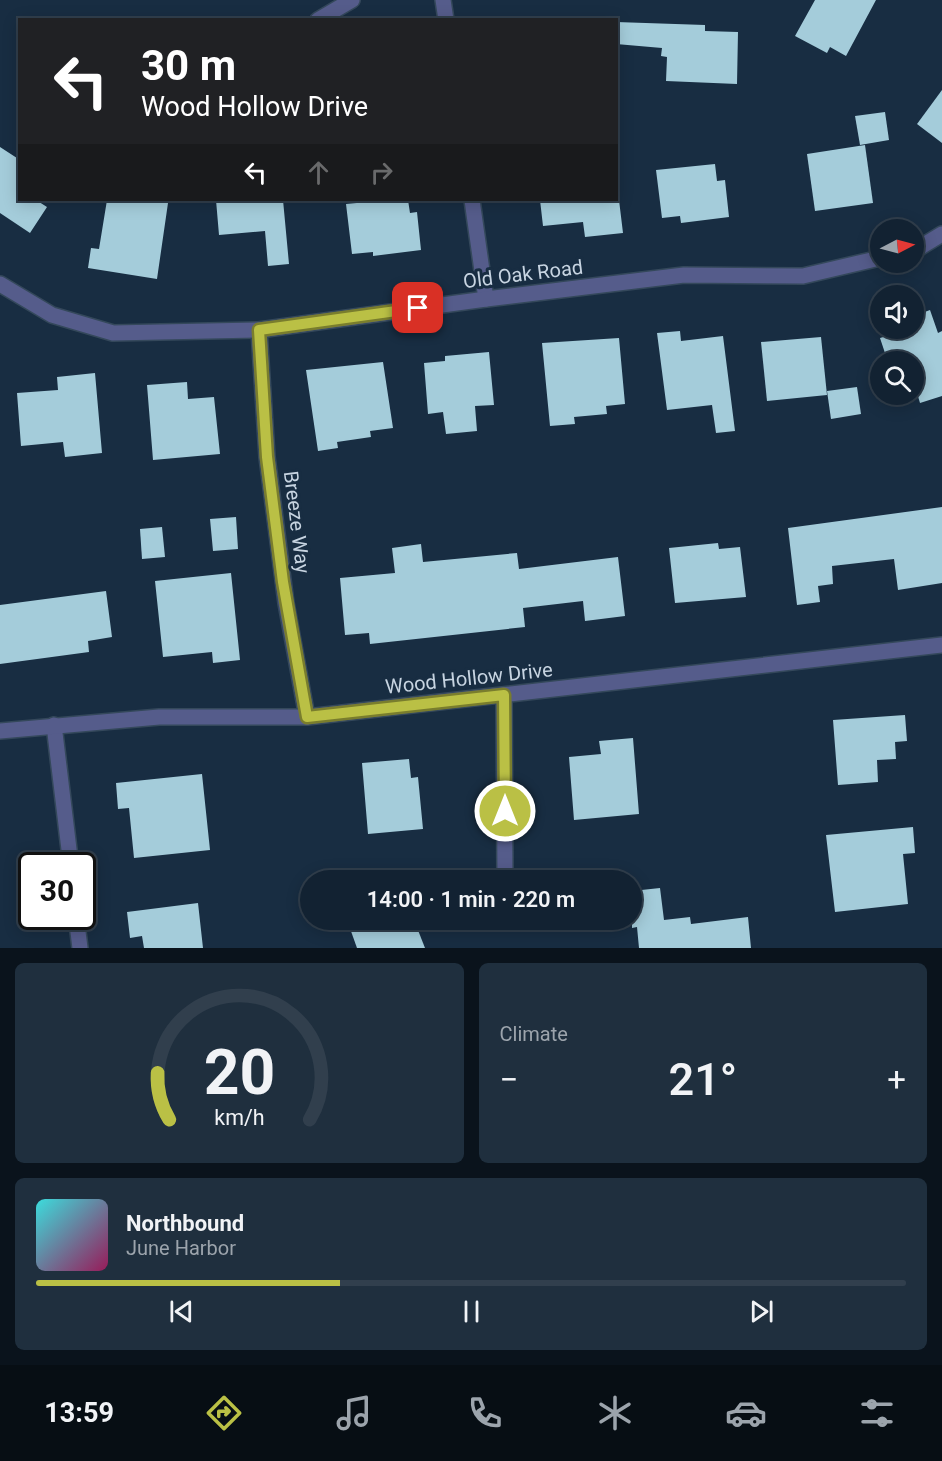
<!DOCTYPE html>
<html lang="en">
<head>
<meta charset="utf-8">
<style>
  body { margin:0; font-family:Roboto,sans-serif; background:#1f2f3e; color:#f1f3f6; height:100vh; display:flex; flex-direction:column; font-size:22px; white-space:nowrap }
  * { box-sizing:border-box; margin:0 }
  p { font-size:20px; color:#9ca4ac }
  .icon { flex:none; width:33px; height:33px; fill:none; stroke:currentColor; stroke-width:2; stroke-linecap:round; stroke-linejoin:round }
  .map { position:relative; height:948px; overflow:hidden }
  .side { display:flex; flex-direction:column; gap:15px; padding:15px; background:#0a131c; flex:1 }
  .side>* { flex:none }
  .banner { position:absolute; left:18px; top:18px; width:600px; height:183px; border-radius:0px; box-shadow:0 3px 15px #0003,0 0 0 2px #313f4d; background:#202124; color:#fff; overflow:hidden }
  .needle { width:39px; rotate:84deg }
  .buttons { position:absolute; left:870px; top:219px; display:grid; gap:12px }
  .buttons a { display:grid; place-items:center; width:54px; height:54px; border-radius:50%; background:#122232; box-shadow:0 3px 15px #0003,0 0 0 2px #313f4d; font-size:30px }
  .speed { position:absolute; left:18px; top:852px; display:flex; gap:12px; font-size:30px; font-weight:700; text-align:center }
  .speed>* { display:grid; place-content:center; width:78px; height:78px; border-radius:50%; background:#122232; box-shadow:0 3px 15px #0003,0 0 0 2px #313f4d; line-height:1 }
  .speed .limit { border:3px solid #111; border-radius:9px; background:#fff; color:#111 }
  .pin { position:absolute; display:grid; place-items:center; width:51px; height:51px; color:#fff; margin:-26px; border-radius:12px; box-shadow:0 3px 9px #0006 }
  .me { position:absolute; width:66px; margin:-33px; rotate:0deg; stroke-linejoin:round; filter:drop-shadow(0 0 4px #0008) }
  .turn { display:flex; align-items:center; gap:21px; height:126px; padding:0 24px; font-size:27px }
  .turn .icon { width:78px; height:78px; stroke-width:2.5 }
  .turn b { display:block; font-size:42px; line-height:51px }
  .lanes { display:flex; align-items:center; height:57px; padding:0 24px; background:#0003; justify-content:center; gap:30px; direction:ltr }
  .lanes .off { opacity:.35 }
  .big { font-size:45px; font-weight:600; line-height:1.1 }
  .side .tile { flex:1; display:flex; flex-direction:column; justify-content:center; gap:9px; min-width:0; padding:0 21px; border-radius:9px; background:#1f2f3e }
  .side .dial { align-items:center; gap:0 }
  .dial svg { height:156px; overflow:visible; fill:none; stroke:#313f4d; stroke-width:7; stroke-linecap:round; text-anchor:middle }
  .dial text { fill:#f1f3f6; stroke:none }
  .song { display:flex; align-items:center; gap:18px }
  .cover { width:72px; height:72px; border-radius:9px; background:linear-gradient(135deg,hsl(180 70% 55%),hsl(330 70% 35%)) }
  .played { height:6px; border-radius:3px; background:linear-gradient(90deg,#bac045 35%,#313f4d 35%) }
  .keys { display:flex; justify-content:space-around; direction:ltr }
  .heat { display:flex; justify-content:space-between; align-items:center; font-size:33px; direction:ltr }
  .side .tiles { flex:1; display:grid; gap:15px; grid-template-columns:1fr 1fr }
  .tile:last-child { grid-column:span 2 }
  .trip { position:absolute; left:300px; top:870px; width:342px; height:60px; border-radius:30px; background:#122232; box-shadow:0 3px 15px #0003,0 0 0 2px #313f4d; font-weight:600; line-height:60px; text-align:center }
  .tab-bar { display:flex; height:96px; justify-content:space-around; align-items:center; background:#070e14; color:#9ca4ac }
  .tab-bar .icon { width:42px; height:42px }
  .tab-bar .on { color:#bac045 }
  .tab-bar b { font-size:27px; color:#f1f3f6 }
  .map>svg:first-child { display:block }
  .building { fill:#a4ccda }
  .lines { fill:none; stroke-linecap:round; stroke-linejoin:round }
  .minor-casing { stroke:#34485b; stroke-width:18 }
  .minor { stroke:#555c8b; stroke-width:15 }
  .route-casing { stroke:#797d2d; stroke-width:15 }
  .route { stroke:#bac045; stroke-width:10 }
  .labels { text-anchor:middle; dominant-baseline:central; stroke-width:6; stroke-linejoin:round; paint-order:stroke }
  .street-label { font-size:20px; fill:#c7d4e1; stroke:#182d42 }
</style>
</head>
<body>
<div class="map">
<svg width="942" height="948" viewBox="0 0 942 948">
  <rect width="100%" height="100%" fill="#182d42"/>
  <g class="building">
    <polygon points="815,0 876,0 846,56 830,47 827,53 795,36"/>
    <polygon points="616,22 705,25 705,31 738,32 737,84 666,81 667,57 661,56 662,48 616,44"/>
    <polygon points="942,90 942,143 917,124"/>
    <polygon points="885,112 889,140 860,145 855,116"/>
    <polygon points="865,145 873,203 815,211 807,154"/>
    <polygon points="0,147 20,160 20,200 36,200 47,207 30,233 0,213"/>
    <polygon points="715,164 717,181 725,180 729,217 681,223 680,216 662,218 656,170"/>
    <polygon points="107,200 144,200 168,203 157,279 88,268 91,248 99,249"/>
    <polygon points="216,200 283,200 289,264 268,266 265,231 219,235"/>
    <polygon points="389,200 408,200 410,213 417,212 421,250 373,256 373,252 352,254 346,204"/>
    <polygon points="540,200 619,200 623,233 585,237 583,222 543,226"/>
    <polygon points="930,310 938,333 942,331 942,396 920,403 914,383 914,362 888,362 880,338 914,328 914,316"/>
    <polygon points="680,331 681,341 723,336 735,431 716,433 712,405 667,410 657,333"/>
    <polygon points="821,337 827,395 767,401 761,342"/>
    <polygon points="619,338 625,404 606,406 607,414 574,417 575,424 550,426 542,343"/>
    <polygon points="489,352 494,405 475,406 477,431 446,434 443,412 428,414 424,363 445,361 445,356"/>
    <polygon points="383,362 393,428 370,431 371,437 337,442 338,448 318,451 306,370"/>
    <polygon points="95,373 102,453 65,457 63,442 21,446 17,393 58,390 57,377"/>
    <polygon points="187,382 188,399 214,397 220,454 153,460 147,385"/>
    <polygon points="857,387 861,414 831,419 827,391"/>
    <polygon points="942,507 942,583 898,590 894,559 832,566 833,584 818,586 820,602 797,605 788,528"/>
    <polygon points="236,517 238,549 213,551 210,519"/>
    <polygon points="162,527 165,557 142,559 140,529"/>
    <polygon points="718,543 719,549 740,547 746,597 675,603 669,548"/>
    <polygon points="421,544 423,562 517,553 519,569 618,557 625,616 585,621 583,601 523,608 525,627 370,644 369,633 345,635 340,578 395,573 392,548"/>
    <polygon points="231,573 240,660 213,663 212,652 163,657 155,581"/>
    <polygon points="106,591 112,637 88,641 89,652 0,664 0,605"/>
    <polygon points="905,715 907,741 895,742 896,759 877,760 878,782 838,785 833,720"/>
    <polygon points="633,738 639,814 574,820 569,757 601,754 599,741"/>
    <polygon points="409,759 411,778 418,777 423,829 368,834 362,763"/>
    <polygon points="202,774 210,850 134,858 129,808 118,809 116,783"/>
    <polygon points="913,827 915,853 903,854 908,904 835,912 826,835"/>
    <polygon points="660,888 664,920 690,917 691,924 748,917 751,948 639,948 637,927 632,928 632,891"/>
    <polygon points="198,903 203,948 144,948 142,936 130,938 127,912"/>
    <polygon points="347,920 414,920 425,948 357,948"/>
  </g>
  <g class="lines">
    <defs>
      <g id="minor">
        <polyline points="443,0 446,20"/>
        <polyline points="318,20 352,0"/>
        <polyline points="472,200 486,299"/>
        <polyline points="914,251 942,234"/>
        <polyline points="0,284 52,315 113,333 259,330 486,299 684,275 803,276 880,258"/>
        <polyline points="259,330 267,457 286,603 307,717"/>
        <polyline points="504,695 505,880"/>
        <polyline points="54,725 71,866"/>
        <polyline points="0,731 159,717 307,717 942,645"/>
        <polyline points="76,916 80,948"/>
      </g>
    </defs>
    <use href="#minor" class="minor-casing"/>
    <use href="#minor" class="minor"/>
  </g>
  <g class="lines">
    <defs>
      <polyline id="route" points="418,308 259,330 267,457 283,582 307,717 504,695 505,811"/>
    </defs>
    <use href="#route" class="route-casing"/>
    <use href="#route" class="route"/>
  </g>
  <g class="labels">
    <g class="street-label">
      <text transform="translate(523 274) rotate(-7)">Old Oak Road</text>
      <text transform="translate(297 522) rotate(83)">Breeze Way</text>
      <text transform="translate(469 678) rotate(-6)">Wood Hollow Drive</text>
    </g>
  </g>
</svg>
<div class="buttons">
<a><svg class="needle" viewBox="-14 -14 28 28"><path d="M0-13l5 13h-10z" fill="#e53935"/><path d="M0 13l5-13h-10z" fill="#9ca4ac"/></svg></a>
<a><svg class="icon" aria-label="sound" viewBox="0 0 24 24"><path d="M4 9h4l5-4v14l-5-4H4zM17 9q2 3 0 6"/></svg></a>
<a><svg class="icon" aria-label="search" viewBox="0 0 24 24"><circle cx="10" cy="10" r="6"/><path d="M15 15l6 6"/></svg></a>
</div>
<div class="speed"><div class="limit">30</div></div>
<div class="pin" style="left:418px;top:308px;background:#d93025"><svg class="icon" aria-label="arrive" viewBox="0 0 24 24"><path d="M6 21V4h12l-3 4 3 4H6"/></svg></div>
<svg class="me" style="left:505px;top:811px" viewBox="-20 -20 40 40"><circle r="17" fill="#bac045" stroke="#fff" stroke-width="3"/><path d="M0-11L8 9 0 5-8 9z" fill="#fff"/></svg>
<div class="trip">14:00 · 1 min · 220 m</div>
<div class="banner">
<div class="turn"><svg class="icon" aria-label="left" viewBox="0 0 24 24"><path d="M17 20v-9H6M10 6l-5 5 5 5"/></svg><div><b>30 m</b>Wood Hollow Drive</div></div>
<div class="lanes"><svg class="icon" aria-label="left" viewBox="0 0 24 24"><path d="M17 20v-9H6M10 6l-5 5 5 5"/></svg><svg class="icon off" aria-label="ahead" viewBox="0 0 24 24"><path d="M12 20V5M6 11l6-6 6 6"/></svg><svg class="icon off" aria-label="right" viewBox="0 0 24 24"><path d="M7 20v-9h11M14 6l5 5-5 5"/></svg></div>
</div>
</div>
<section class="side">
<div class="tiles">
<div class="tile dial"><svg viewBox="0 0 100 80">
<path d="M14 69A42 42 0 1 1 86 69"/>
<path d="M14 69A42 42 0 0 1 8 45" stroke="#bac045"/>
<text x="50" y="56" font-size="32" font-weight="700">20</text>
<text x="50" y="72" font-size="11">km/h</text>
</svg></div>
<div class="tile"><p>Climate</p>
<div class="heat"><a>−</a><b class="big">21°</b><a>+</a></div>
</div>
<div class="tile">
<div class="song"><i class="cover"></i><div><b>Northbound</b><p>June Harbor</p></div></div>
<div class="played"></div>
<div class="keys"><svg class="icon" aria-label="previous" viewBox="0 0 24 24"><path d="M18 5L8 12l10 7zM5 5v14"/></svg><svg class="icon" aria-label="pause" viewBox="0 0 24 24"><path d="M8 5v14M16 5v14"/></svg><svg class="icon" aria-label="next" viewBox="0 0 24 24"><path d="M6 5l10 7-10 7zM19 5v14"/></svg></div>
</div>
</div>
</section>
<nav class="tab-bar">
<b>13:59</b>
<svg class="icon on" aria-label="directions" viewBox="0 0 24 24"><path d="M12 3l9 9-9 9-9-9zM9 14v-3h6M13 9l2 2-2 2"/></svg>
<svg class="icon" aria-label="music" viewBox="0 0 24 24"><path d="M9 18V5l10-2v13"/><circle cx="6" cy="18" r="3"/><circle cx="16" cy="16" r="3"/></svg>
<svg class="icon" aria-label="phone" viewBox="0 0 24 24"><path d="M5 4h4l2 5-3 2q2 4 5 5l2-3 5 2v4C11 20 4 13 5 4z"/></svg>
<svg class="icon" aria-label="climate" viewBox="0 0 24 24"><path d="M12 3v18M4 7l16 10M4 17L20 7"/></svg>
<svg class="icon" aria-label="car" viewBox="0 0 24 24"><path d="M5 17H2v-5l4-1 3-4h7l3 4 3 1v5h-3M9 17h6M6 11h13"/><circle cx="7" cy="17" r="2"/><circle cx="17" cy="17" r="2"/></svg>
<svg class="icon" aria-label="filters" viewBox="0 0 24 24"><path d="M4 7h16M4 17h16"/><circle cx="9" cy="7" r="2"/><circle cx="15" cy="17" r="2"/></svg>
</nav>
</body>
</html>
